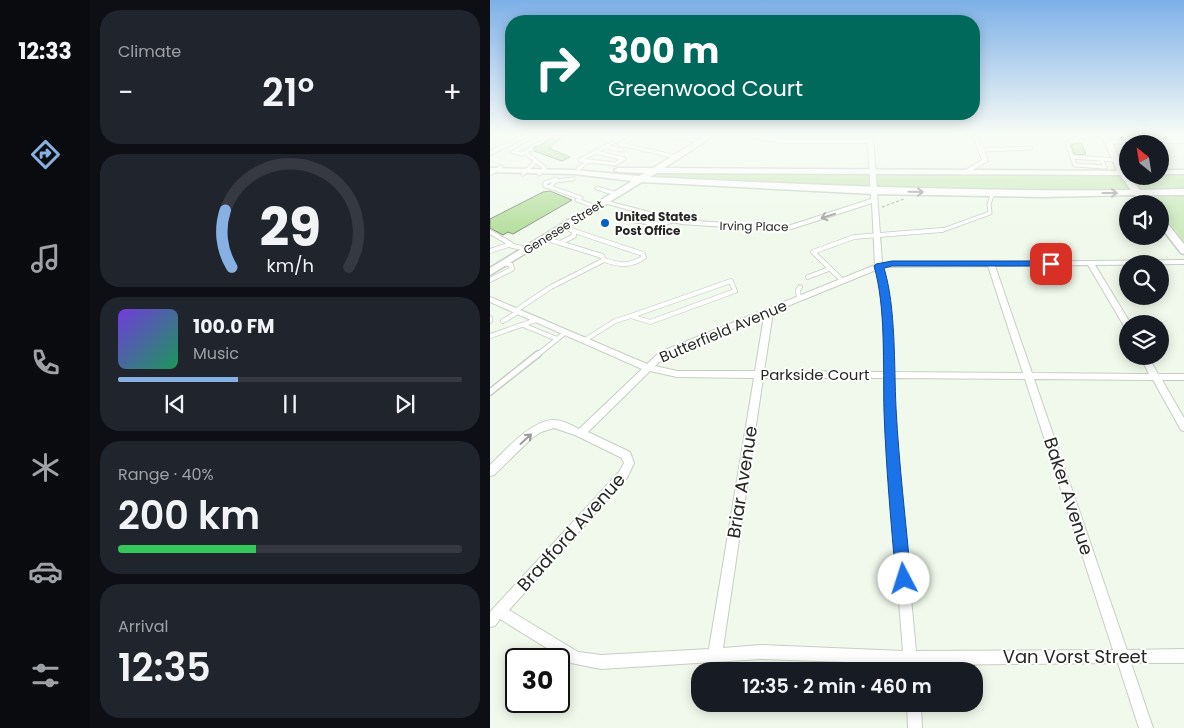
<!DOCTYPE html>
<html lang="en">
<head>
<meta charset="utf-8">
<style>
  body { margin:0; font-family:Poppins,sans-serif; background:#20242c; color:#f1f3f6; height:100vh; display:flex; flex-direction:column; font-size:19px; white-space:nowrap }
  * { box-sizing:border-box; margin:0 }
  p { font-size:16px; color:#9ea1a6 }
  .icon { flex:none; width:28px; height:28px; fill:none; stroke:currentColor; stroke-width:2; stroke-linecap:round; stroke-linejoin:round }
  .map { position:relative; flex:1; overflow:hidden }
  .side { display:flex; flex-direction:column; gap:10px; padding:10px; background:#0d0f14; width:400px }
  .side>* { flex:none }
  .guide { position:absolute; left:15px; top:15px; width:475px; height:105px; border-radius:20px; box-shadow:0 2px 12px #0003; background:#00695c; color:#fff; overflow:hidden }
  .needle { width:32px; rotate:330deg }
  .buttons { position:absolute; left:629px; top:135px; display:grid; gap:10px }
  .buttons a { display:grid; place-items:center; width:50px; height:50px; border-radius:50%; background:#171b24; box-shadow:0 2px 12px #0003; font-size:25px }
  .speed { position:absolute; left:15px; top:648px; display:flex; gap:10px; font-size:25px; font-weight:700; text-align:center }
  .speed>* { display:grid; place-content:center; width:65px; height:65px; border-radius:50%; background:#171b24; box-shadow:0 2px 12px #0003; line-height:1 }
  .speed .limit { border:2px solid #111; border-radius:8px; background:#fff; color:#111 }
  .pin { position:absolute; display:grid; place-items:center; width:42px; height:42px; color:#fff; margin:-21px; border-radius:10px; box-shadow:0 2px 8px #0006 }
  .me { position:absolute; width:55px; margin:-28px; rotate:355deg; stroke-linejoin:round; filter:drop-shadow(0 0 4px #0008) }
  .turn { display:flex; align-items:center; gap:18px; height:105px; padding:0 20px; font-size:22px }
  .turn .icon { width:65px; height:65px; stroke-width:2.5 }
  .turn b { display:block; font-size:35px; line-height:42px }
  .big { font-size:38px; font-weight:600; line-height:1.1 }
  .side .tile { flex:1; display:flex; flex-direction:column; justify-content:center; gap:8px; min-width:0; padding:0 18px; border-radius:20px; background:#20242c }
  .side .dial { align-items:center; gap:0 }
  .dial svg { height:130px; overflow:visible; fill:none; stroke:#363941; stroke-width:7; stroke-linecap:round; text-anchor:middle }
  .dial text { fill:#f1f3f6; stroke:none }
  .song { display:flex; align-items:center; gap:15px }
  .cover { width:60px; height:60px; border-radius:8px; background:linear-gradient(135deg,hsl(260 70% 55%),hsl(150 70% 35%)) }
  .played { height:5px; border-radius:2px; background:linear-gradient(90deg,#86b1e2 35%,#363941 35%) }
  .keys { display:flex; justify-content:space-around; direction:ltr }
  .heat { display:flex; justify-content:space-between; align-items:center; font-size:28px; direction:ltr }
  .charge { height:8px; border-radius:4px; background:linear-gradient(90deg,#34c759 40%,#363941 0) }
  .trip { position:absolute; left:201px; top:662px; width:292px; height:50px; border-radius:20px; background:#171b24; box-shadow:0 2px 12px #0003; font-weight:600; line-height:50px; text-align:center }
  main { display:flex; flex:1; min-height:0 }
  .tab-bar { display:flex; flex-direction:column; width:90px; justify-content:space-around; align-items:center; background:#090b0e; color:#9ea1a6 }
  .tab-bar .icon { width:35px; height:35px }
  .tab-bar .current { color:#86b1e2 }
  .tab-bar b { font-size:22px; color:#f1f3f6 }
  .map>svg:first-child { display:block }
  .green { fill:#cae9ba }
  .building { fill:#b3de9a; stroke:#80897c }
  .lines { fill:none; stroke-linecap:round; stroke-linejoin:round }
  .lane-far2-casing { stroke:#c5cfc1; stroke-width:5 }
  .lane-far1-casing { stroke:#c5cfc1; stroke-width:5.5 }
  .lane-casing { stroke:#c5cfc1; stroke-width:8 }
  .street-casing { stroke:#c5cfc1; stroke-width:2 }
  .secondary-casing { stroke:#c5cfc1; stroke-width:3 }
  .path { stroke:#9ca298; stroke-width:1; stroke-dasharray:3 2; stroke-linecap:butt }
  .lane-far2 { stroke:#fff; stroke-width:3 }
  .lane-far1 { stroke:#fff; stroke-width:4 }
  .lane { stroke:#fff; stroke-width:5 }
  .street { fill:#fff; fill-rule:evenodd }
  .secondary { fill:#fff; fill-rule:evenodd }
  .oneway { stroke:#9d9e9c }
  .route { fill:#1a73e8; stroke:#114b97 }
  .poi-dot { fill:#0360c9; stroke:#fff; stroke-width:2 }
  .labels { text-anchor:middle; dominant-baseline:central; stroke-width:4; stroke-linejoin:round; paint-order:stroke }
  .far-poi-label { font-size:12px; font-weight:bold; fill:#252823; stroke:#fff; text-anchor:start }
  .far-street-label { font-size:12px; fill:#252823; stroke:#fff }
  .street-label { font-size:15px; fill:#252823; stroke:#fff }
  .near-street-label { font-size:18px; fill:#252823; stroke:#fff }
</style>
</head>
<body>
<main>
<nav class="tab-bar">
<b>12:33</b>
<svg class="icon current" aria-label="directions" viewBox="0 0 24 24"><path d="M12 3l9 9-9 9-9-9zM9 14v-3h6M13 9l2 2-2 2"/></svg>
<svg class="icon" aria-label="music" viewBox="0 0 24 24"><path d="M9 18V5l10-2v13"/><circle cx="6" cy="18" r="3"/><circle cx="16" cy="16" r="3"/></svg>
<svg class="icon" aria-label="phone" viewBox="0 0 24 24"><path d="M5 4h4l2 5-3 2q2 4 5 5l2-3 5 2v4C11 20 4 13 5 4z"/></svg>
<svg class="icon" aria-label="climate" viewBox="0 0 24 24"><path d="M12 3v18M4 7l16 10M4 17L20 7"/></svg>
<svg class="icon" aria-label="car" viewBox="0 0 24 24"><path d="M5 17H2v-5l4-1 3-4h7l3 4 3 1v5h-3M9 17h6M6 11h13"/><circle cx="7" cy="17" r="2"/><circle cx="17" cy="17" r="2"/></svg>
<svg class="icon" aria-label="filters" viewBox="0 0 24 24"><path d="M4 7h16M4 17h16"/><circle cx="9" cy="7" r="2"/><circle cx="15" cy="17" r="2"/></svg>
</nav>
<section class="side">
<div class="tile"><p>Climate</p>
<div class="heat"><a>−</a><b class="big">21°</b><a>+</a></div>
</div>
<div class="tile dial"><svg viewBox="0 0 100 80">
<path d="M14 69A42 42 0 1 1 86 69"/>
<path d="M14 69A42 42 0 0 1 10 34" stroke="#86b1e2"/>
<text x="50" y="56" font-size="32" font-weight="700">29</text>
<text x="50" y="72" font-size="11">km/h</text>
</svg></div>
<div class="tile">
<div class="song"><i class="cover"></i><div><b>100.0 FM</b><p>Music</p></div></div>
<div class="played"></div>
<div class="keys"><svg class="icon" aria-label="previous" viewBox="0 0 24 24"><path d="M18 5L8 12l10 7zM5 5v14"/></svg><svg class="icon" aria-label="pause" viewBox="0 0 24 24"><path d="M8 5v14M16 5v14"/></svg><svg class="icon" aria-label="next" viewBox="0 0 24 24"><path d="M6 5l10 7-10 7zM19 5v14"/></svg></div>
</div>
<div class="tile"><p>Range · 40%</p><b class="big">200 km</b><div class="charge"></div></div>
<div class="tile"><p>Arrival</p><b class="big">12:35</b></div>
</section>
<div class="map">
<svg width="694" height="728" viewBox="0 0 694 728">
  <rect width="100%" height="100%" fill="#f0f9eb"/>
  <g class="green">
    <polygon points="108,172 637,175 638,176 694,174 694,189 416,189 128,176"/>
    <polygon points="658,196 694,196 694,241 670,211 670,204 664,204"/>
  </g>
  <g class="building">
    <polygon points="64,135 74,135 59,148 80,157 72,161 44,151 44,147 51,145"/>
    <polygon points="587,143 592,143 596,155 584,154 581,145"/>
    <polygon points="60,191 82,200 23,234 18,232 13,235 0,228 0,219 53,192"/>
  </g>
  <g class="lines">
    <defs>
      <g id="lane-far2">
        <polyline points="147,135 130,144 187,157"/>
        <polyline points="179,135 211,142"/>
        <polyline points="608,135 615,136"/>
        <polyline points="116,147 132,150"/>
        <polyline points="41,149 32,154 23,152 56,135"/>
        <polyline points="491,150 541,148"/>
        <polyline points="37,154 55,168 49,174"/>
        <polygon points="582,157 611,159 615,167 585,165"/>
        <polyline points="582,157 577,143 599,135"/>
        <polyline points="611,159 625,160"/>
        <polyline points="99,161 125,164 134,159 106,152"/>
        <polyline points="88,169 99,161 90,160 137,135"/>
        <polyline points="0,174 11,167"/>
        <polyline points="33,174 46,161"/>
        <polyline points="83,179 65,181 60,187 91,198"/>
        <polyline points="60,187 55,186 55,183 66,179"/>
        <polyline points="107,188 127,194"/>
        <polyline points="87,200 106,207"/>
        <polyline points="151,212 144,219 145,221 170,224 184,221"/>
        <polyline points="73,227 84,231"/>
        <polyline points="436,231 453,230 500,213 499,204 503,193"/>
      </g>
      <g id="lane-far1">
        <path d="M 84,231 L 153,254 L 154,257 C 140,267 129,265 114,260"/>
        <polyline points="0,232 21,244"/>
        <polyline points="54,238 70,243 84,236 84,231 81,230"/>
        <polyline points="0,251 18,245 37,249"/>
        <polyline points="318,277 339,269"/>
        <polyline points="0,280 22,269 21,265 14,263"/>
        <polygon points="241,281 245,291 160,322 141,316"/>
        <polyline points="353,281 323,252 364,237 452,230"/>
        <polyline points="309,299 308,290 310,287"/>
        <polyline points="25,311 61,287 114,260 112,256 70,243"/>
        <polyline points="0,318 0,321"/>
        <polyline points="13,321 28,312"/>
        <polyline points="33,325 67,339"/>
        <polyline points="0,336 46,320"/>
        <polyline points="95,340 125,321 141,316"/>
        <polyline points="46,356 76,332"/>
      </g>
      <polyline id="lane" points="0,392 48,354"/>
      <g id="street">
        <polygon points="34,135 41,135 0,155 0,151"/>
        <path d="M 250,135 L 265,135 L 291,139 L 378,139 L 377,135 L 383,135 L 392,263 L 694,260 L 694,264 L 605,265 L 641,324 L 638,324 L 638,328 L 634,326 L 598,265 L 505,266 L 542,373 L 659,374 L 650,356 L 658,356 L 668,374 L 694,374 L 694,380 L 672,380 L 694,418 L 694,431 L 691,430 L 663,380 L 544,379 L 637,650 L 694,649 L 694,663 L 641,663 L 663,728 L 649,728 L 628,663 L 427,665 L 428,671 L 414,671 L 414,664 L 271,659 L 111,669 L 81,663 L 10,619 L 5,626 L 0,627 L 0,612 L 129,472 L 134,463 L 132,458 L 85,435 L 64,428 L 51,432 L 42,438 L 4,475 L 0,476 L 0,465 C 16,450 40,421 63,420 C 72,420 82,425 89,429 L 152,369 L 0,302 L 0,297 L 157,364 L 170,352 L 385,265 L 382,203 L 295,231 L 191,224 L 110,202 L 113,200 L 191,220 L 295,227 L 381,199 L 378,143 L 291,143 ZM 498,266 L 533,373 L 403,372 C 401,337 402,301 393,267 ZM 386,270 C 395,303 393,338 394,372 L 274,371 L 283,312 ZM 274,316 L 265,371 L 187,371 L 165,366 L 176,356 ZM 160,371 L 187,377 L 264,378 L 219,649 L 111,655 L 88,652 L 19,610 L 137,478 L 144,463 L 140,452 L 98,432 ZM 273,378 L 394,378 L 396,440 L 413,651 L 271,645 L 233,648 ZM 403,378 L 535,379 L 623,650 L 426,651 L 406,440 Z"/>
        <polygon points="483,135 488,135 498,161 474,175 471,173 472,172 492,160"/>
        <polygon points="694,139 694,143 617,144 614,142 617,140"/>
        <polygon points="417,704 431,704 432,728 418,728"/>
      </g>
      <g id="secondary">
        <path d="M 216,135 L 225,135 L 174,168 L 627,171 L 612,135 L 619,135 L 635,171 L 638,171 L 638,176 L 650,190 L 694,189 L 694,195 L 654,195 L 661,204 L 652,204 L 645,195 L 552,197 L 383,194 L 152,182 L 0,275 L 0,268 L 142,181 L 84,174 L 0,172 L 0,168 L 84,170 L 149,176 L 155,173 L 128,172 L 124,170 L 128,168 L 163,168 ZM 167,173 L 630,175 L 641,190 C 480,192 320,185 160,177 Z"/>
        <rect x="670" y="170" width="24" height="4"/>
        <polygon points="670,217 673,218 694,244 694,254 691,253 670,226"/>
      </g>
    </defs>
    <use href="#lane-far2" class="lane-far2-casing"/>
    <use href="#lane-far1" class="lane-far1-casing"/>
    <use href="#lane" class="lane-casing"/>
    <use href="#street" class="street-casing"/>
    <use href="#secondary" class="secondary-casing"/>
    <polyline class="path" points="392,207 414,199"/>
    <use href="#lane-far2" class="lane-far2"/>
    <use href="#lane-far1" class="lane-far1"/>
    <use href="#lane" class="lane"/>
    <use href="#street" class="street"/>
    <use href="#secondary" class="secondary"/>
  </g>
  <defs><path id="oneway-shaft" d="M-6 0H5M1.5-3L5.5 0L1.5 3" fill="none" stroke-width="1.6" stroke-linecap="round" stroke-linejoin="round" transform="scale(1.25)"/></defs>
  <g class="oneway">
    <use href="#oneway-shaft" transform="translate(426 192) rotate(1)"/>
    <use href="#oneway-shaft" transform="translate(620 193)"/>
    <use href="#oneway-shaft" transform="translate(338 216) rotate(162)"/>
    <use href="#oneway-shaft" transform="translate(36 439) rotate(-42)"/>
  </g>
  <linearGradient id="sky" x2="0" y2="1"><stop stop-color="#7db0e8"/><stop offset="0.57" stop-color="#f8fcf6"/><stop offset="1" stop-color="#f8fcf6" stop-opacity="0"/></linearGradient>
  <rect width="694" height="237" fill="url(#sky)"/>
  <path class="route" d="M 402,261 L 561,261 L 566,264 L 561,266 L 402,266 L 394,268 C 406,307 404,366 406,408 C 409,465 416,522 421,579 L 419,584 L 414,586 L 408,584 L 406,579 C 401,523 396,467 394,411 C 393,367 396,307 384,266 L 386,264 Z"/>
  <circle class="poi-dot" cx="115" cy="223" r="5"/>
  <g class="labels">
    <g class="far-poi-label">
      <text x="125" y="216">United States<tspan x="125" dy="14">Post Office</tspan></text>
    </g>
    <g class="far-street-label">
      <text transform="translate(264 226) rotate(1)">Irving Place</text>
      <text transform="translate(73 227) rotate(-32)">Genesee Street</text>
    </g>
    <g class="street-label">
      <text transform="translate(233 331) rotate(-23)">Butterfield Avenue</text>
      <text x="325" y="374">Parkside Court</text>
    </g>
    <g class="near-street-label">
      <text transform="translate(252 482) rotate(-81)">Briar Avenue</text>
      <text transform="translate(579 496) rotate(72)">Baker Avenue</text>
      <text transform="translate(81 532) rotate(-48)">Bradford Avenue</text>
      <text x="585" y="656">Van Vorst Street</text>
    </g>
  </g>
</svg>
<div class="buttons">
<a><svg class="needle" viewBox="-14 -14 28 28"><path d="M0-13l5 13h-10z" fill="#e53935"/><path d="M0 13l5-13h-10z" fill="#9ea1a6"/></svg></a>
<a><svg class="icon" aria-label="sound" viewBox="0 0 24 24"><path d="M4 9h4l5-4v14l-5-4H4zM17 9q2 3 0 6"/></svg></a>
<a><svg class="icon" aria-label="search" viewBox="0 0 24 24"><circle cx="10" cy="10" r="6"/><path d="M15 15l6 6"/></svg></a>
<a><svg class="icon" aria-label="layers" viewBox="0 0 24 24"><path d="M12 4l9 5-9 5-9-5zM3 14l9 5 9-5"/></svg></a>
</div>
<div class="speed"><div class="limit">30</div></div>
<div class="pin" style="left:561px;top:264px;background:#d93025"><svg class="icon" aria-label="arrive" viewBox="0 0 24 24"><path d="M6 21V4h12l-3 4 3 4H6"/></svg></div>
<svg class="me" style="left:414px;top:579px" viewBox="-20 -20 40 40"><circle r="19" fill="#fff"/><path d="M0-13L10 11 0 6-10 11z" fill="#1a73e8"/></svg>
<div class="trip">12:35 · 2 min · 460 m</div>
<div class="guide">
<div class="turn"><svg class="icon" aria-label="right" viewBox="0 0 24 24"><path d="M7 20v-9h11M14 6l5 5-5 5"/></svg><div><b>300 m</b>Greenwood Court</div></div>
</div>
</div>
</main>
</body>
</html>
